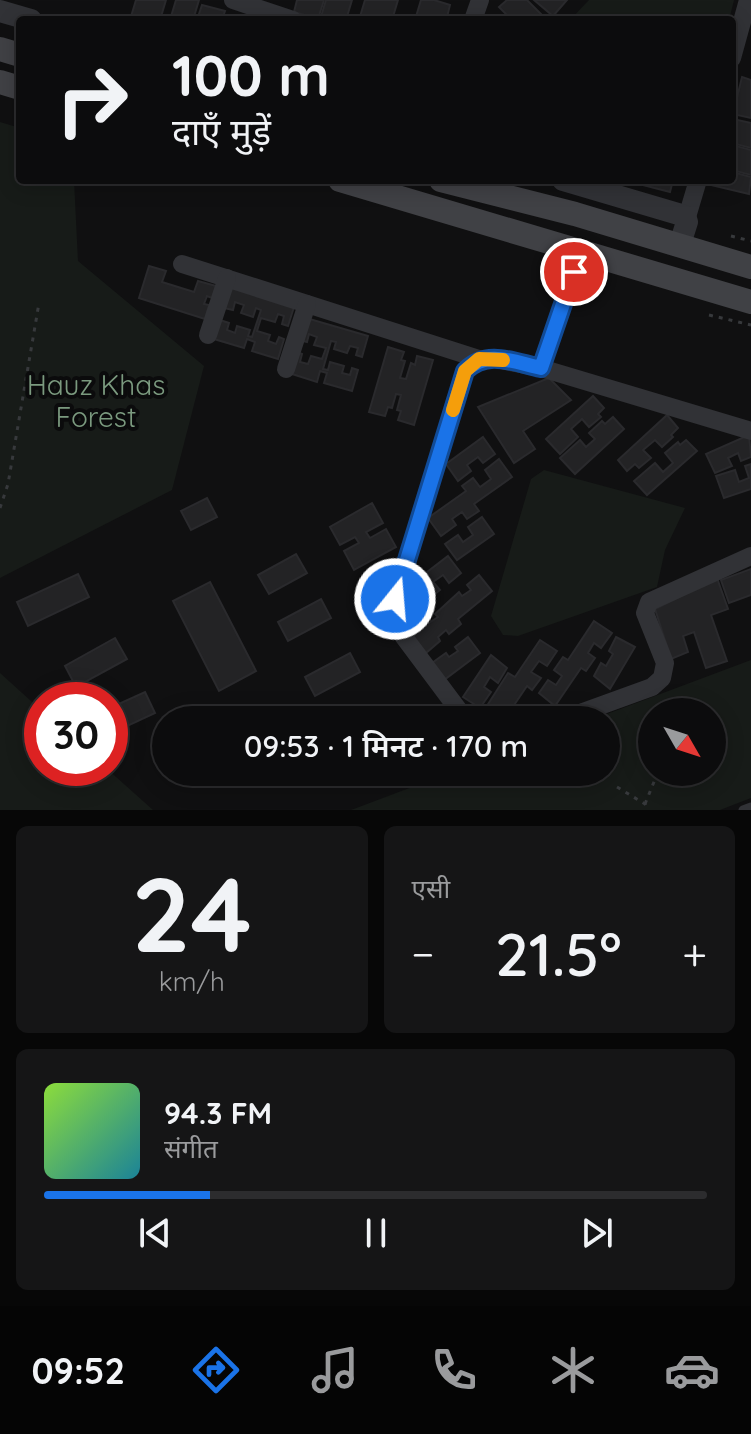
<!DOCTYPE html>
<html lang="hi">
<head>
<meta charset="utf-8">
<style>
  body { margin:0; font-family:Quicksand,"Noto Sans Devanagari",sans-serif; background:#151516; color:#f1f3f6; height:100vh; display:flex; flex-direction:column; font-size:30px; white-space:nowrap }
  * { box-sizing:border-box; margin:0 }
  p { font-size:26px; color:#9a9b9d }
  .icon { flex:none; width:44px; height:44px; fill:none; stroke:currentColor; stroke-width:2; stroke-linecap:round; stroke-linejoin:round }
  .map { position:relative; height:810px; overflow:hidden }
  .drawer { display:flex; flex-direction:column; gap:16px; padding:16px; background:#070707; flex:1 }
  .drawer>* { flex:none }
  .top-card { position:absolute; left:16px; top:16px; width:720px; height:168px; border-radius:8px; box-shadow:0 4px 20px #0003,0 0 0 2px #2c2c2e; background:#0c0c0d; color:#f1f3f6; overflow:hidden }
  .needle { width:52px; rotate:129deg }
  .fabs { position:absolute; left:638px; top:698px; display:grid; gap:16px }
  .fabs a { display:grid; place-items:center; width:88px; height:88px; border-radius:50%; background:#0c0c0d; box-shadow:0 4px 20px #0003,0 0 0 2px #2c2c2e; font-size:40px }
  .speed { position:absolute; left:24px; top:682px; display:flex; gap:16px; font-size:40px; font-weight:700; text-align:center }
  .speed>* { display:grid; place-content:center; width:104px; height:104px; border-radius:50%; background:#0c0c0d; box-shadow:0 4px 20px #0003,0 0 0 2px #2c2c2e; line-height:1 }
  .speed .limit { border:12px solid #d22; background:#fff; color:#111 }
  .pin { position:absolute; display:grid; place-items:center; width:68px; height:68px; color:#fff; margin:-34px; border:4px solid #fff; border-radius:50%; box-shadow:0 2px 8px #0007 }
  .me { position:absolute; width:88px; margin:-44px; rotate:17deg; stroke-linejoin:round; filter:drop-shadow(0 0 6px #0008) }
  .turn { display:flex; align-items:center; gap:28px; height:168px; padding:0 24px; font-size:36px }
  .turn .icon { width:104px; height:104px; stroke-width:2.5 }
  .turn b { display:block; font-size:56px; line-height:68px }
  .big { font-size:60px; font-weight:600; line-height:1.1 }
  .drawer .tile { flex:1; display:flex; flex-direction:column; justify-content:center; gap:12px; min-width:0; padding:0 28px; border-radius:12px; background:#151516 }
  .drawer .dial { align-items:center; gap:0 }
  .dial b { font-size:104px; line-height:1 }
  .song { display:flex; align-items:center; gap:24px }
  .cover { width:96px; height:96px; border-radius:12px; background:linear-gradient(135deg,hsl(90 70% 55%),hsl(190 70% 35%)) }
  .played { height:8px; border-radius:4px; background:linear-gradient(90deg,#1a73e8 25%,#2c2c2e 25%) }
  .keys { display:flex; justify-content:space-around; direction:ltr }
  .heat { display:flex; justify-content:space-between; align-items:center; font-size:44px; direction:ltr }
  .drawer .tiles { flex:1; display:grid; gap:16px; grid-template-columns:1fr 1fr }
  .tile:last-child { grid-column:span 2 }
  .trip { position:absolute; left:152px; top:706px; width:468px; height:80px; border-radius:40px; background:#0c0c0d; box-shadow:0 4px 20px #0003,0 0 0 2px #2c2c2e; font-weight:600; line-height:80px; text-align:center }
  .menu { display:flex; height:128px; justify-content:space-around; align-items:center; background:#050505; color:#9a9b9d }
  .menu .icon { width:56px; height:56px }
  .menu .selected { color:#1a73e8 }
  .menu b { font-size:36px; color:#f1f3f6 }
  .map>svg:first-child { display:block }
  .green { fill:#171b18; fill-rule:evenodd }
  .building { fill:#232325; stroke:#2a2a2d; stroke-width:2 }
  .lines { fill:none; stroke-linecap:round; stroke-linejoin:round }
  .path { stroke:#37393c; stroke-width:3; stroke-dasharray:4 6; stroke-linecap:butt }
  .service { stroke:#313236; stroke-width:9 }
  .minor { stroke:#313236; stroke-width:18 }
  .tertiary { stroke:#313236; stroke-width:22 }
  .secondary { stroke:#404145; stroke-width:24 }
  .route-casing { stroke:#114b97; stroke-width:20 }
  .route { stroke:#1a73e8; stroke-width:14 }
  .slow { stroke:#f59e0b; stroke-width:14 }
  .labels { text-anchor:middle; dominant-baseline:central; stroke-width:8; stroke-linejoin:round; paint-order:stroke }
  .park-label { font-size:28px; fill:#7b9a7f; stroke:#0b0b0c }
</style>
</head>
<body>
<div class="map">
<svg width="751" height="810" viewBox="0 0 751 810">
  <rect width="100%" height="100%" fill="#101011"/>
  <g class="green">
    <polygon points="589,0 734,0 729,20 570,20"/>
    <polygon points="0,122 20,128 20,180 74,180 78,261 204,366 172,490 0,578"/>
    <polygon points="544,470 685,508 665,550 657,587 518,636 503,635 491,616 531,479"/>
    <path d="M 751,660 L 751,798 L 720,810 L 351,810 L 452,772 L 606,772 L 606,720 L 591,720 ZM 712,712 L 712,772 L 652,772 L 652,712 Z"/>
    <polygon points="0,673 42,711 42,768 106,768 153,810 0,810"/>
  </g>
  <g class="building">
    <polygon points="136,0 166,0 160,20 130,20"/>
    <polygon points="176,0 199,0 193,20 170,20"/>
    <polygon points="297,0 324,0 318,19 294,12"/>
    <polygon points="326,0 352,0 346,20 320,20"/>
    <polygon points="365,0 398,0 392,20 359,20"/>
    <polygon points="421,0 434,0 450,5 447,17 452,20 415,20"/>
    <polygon points="507,0 527,0 547,20 512,20 499,7"/>
    <polygon points="534,0 567,0 553,16"/>
    <polygon points="202,5 225,11 222,20 197,20"/>
    <polygon points="742,77 751,80 751,118 733,114"/>
    <polygon points="733,119 751,123 751,148 732,143"/>
    <polygon points="732,145 751,150 751,175 732,170"/>
    <polygon points="732,172 751,177 749,194 711,185 712,180 732,180"/>
    <polygon points="640,180 673,180 670,192 639,184"/>
    <polygon points="149,266 166,271 162,282 194,292 198,281 216,286 212,298 207,296 204,304 209,305 205,319 139,298"/>
    <polygon points="231,287 294,307 288,326 282,324 284,316 278,314 275,322 261,318 257,331 270,335 268,341 276,344 279,337 284,339 278,359 252,351 255,342 247,339 244,348 214,339 220,320 229,323 227,330 235,333 237,326 250,330 248,336 252,337 261,310 256,308 253,317 241,313 244,305 235,302 233,310 224,308"/>
    <polygon points="306,318 368,336 362,357 356,355 358,348 350,346 347,353 334,349 336,342 331,341 323,369 328,370 330,362 344,366 342,373 350,375 352,368 358,370 352,391 324,383 327,373 320,371 317,382 289,373 296,352 302,354 300,362 308,364 311,356 322,359 326,348 314,345 317,337 309,334 307,342 299,340"/>
    <polygon points="388,347 404,352 401,360 405,361 400,378 406,379 411,363 415,365 417,356 433,360 414,425 398,420 401,411 397,410 401,395 396,394 392,408 388,407 385,416 369,412"/>
    <polygon points="549,378 571,400 523,431 535,449 514,463 478,407"/>
    <polygon points="593,396 604,408 598,414 601,417 589,427 582,419 571,429 578,437 560,454 546,439"/>
    <polygon points="667,415 678,428 671,435 673,437 662,447 655,440 643,450 651,458 639,468 635,464 627,471 618,460"/>
    <polygon points="613,417 624,429 575,474 560,458 580,440 586,447 595,439 589,433 602,421 605,424"/>
    <polygon points="749,435 751,457 741,461 738,453 728,458 732,466 715,473 706,454"/>
    <polygon points="483,437 495,454 483,463 478,457 467,465 471,471 458,481 446,464"/>
    <polygon points="686,440 697,451 647,495 634,481 655,463 663,472 673,463 665,453 678,442 680,445"/>
    <polygon points="499,459 512,477 474,504 479,511 467,519 462,512 452,519 456,525 441,536 428,518 466,491 462,486 473,478 480,487 491,479 485,470"/>
    <polygon points="751,464 751,489 724,498 716,476 735,470 739,482 749,478 745,466"/>
    <polygon points="207,498 217,517 191,530 181,511"/>
    <polygon points="372,503 383,523 366,532 370,538 386,529 396,547 354,570 344,551 359,543 355,537 340,545 330,527"/>
    <polygon points="482,517 494,534 457,560 445,544 458,535 463,542 473,535 468,527"/>
    <polygon points="296,554 307,573 269,594 258,575"/>
    <polygon points="448,556 461,573 449,583 443,575 433,582 440,590 419,607 405,589"/>
    <polygon points="751,569 751,595 729,603 721,580"/>
    <polygon points="78,574 89,597 28,626 17,602"/>
    <polygon points="479,575 492,591 458,619 461,624 449,634 446,630 438,637 440,641 426,653 411,634 438,617 435,614 459,592 462,596 471,590 467,585"/>
    <polygon points="717,578 728,609 711,615 727,661 706,668 694,632 683,636 688,652 671,659 655,609"/>
    <polygon points="210,582 256,671 219,691 173,601"/>
    <polygon points="321,599 331,618 288,641 278,622"/>
    <polygon points="594,621 612,633 601,648 594,643 588,653 595,658 586,671 581,668 555,706 539,693 548,680 556,685 562,676 554,670 563,657 568,660"/>
    <polygon points="468,637 480,653 444,680 432,663 446,653 449,657 458,651 455,647"/>
    <polygon points="616,637 635,647 610,689 594,676 601,663 606,666 613,654 609,651"/>
    <polygon points="115,638 127,659 76,687 65,666"/>
    <polygon points="540,640 557,651 547,666 539,661 531,672 541,678 532,690 527,686 504,720 495,720 483,712 508,673 515,677"/>
    <polygon points="350,653 360,672 315,696 305,677"/>
    <polygon points="491,655 507,668 498,683 490,677 484,687 491,692 480,708 463,697"/>
    <polygon points="145,692 155,713 110,734 110,708"/>
  </g>
  <g class="lines">
    <g class="path">
      <polyline points="731,236 751,241"/>
      <polyline points="709,315 751,325"/>
      <polyline points="0,508 8,484 39,303"/>
      <polyline points="617,787 645,804 648,810"/>
      <polyline points="645,804 658,772"/>
    </g>
    <polyline class="service" points="743,810 751,807"/>
    <g class="minor">
      <polyline points="233,0 293,20"/>
      <polyline points="473,20 480,0"/>
      <polyline points="732,58 748,0"/>
      <polyline points="687,217 698,180"/>
      <polyline points="581,250 541,368 751,431"/>
      <polyline points="182,264 479,359"/>
      <polyline points="208,335 227,278"/>
      <polyline points="286,369 307,304"/>
      <polyline points="466,720 395,625 395,599 465,371 479,359 495,359 541,368"/>
      <polyline points="561,720 652,687 662,678 665,663 645,613 649,602 751,556"/>
    </g>
    <g class="tertiary">
      <polyline points="0,11 31,20"/>
      <polyline points="563,180 685,216 687,222 680,244"/>
    </g>
    <g class="secondary">
      <polyline points="0,49 20,55"/>
      <polyline points="0,82 20,88"/>
      <polyline points="340,180 751,302"/>
      <polyline points="441,180 575,214 751,267"/>
    </g>
  </g>
  <g class="lines">
    <defs>
      <path id="route" d="M 395,599 L 465,371 C 487,349 513,362 541,368 L 574,272"/>
    </defs>
    <use href="#route" class="route-casing"/>
    <use href="#route" class="route"/>
    <polyline class="slow" points="453,410 465,371 479,359 503,360"/>
  </g>
  <g class="labels">
    <g class="park-label">
      <text x="96" y="384">Hauz Khas<tspan x="96" dy="32">Forest</tspan></text>
    </g>
  </g>
</svg>
<div class="fabs">
<a><svg class="needle" viewBox="-14 -14 28 28"><path d="M0-13l5 13h-10z" fill="#e53935"/><path d="M0 13l5-13h-10z" fill="#9a9b9d"/></svg></a>
</div>
<div class="speed"><div class="limit">30</div></div>
<div class="pin" style="left:574px;top:272px;background:#d93025"><svg class="icon" aria-label="arrive" viewBox="0 0 24 24"><path d="M6 21V4h12l-3 4 3 4H6"/></svg></div>
<svg class="me" style="left:395px;top:599px" viewBox="-20 -20 40 40"><circle r="17" fill="#1a73e8" stroke="#fff" stroke-width="3"/><path d="M0-11L8 9 0 5-8 9z" fill="#fff"/></svg>
<div class="trip">09:53 · 1 मिनट · 170 m</div>
<div class="top-card">
<div class="turn"><svg class="icon" aria-label="right" viewBox="0 0 24 24"><path d="M7 20v-9h11M14 6l5 5-5 5"/></svg><div><b>100 m</b>दाएँ मुड़ें</div></div>
</div>
</div>
<section class="drawer">
<div class="tiles">
<div class="tile dial"><b>24</b><p>km/h</p></div>
<div class="tile"><p>एसी</p>
<div class="heat"><a>−</a><b class="big">21.5°</b><a>+</a></div>
</div>
<div class="tile">
<div class="song"><i class="cover"></i><div><b>94.3 FM</b><p>संगीत</p></div></div>
<div class="played"></div>
<div class="keys"><svg class="icon" aria-label="previous" viewBox="0 0 24 24"><path d="M18 5L8 12l10 7zM5 5v14"/></svg><svg class="icon" aria-label="pause" viewBox="0 0 24 24"><path d="M8 5v14M16 5v14"/></svg><svg class="icon" aria-label="next" viewBox="0 0 24 24"><path d="M6 5l10 7-10 7zM19 5v14"/></svg></div>
</div>
</div>
</section>
<nav class="menu">
<b>09:52</b>
<svg class="icon selected" aria-label="directions" viewBox="0 0 24 24"><path d="M12 3l9 9-9 9-9-9zM9 14v-3h6M13 9l2 2-2 2"/></svg>
<svg class="icon" aria-label="music" viewBox="0 0 24 24"><path d="M9 18V5l10-2v13"/><circle cx="6" cy="18" r="3"/><circle cx="16" cy="16" r="3"/></svg>
<svg class="icon" aria-label="phone" viewBox="0 0 24 24"><path d="M5 4h4l2 5-3 2q2 4 5 5l2-3 5 2v4C11 20 4 13 5 4z"/></svg>
<svg class="icon" aria-label="climate" viewBox="0 0 24 24"><path d="M12 3v18M4 7l16 10M4 17L20 7"/></svg>
<svg class="icon" aria-label="car" viewBox="0 0 24 24"><path d="M5 17H2v-5l4-1 3-4h7l3 4 3 1v5h-3M9 17h6M6 11h13"/><circle cx="7" cy="17" r="2"/><circle cx="17" cy="17" r="2"/></svg>
</nav>
</body>
</html>
